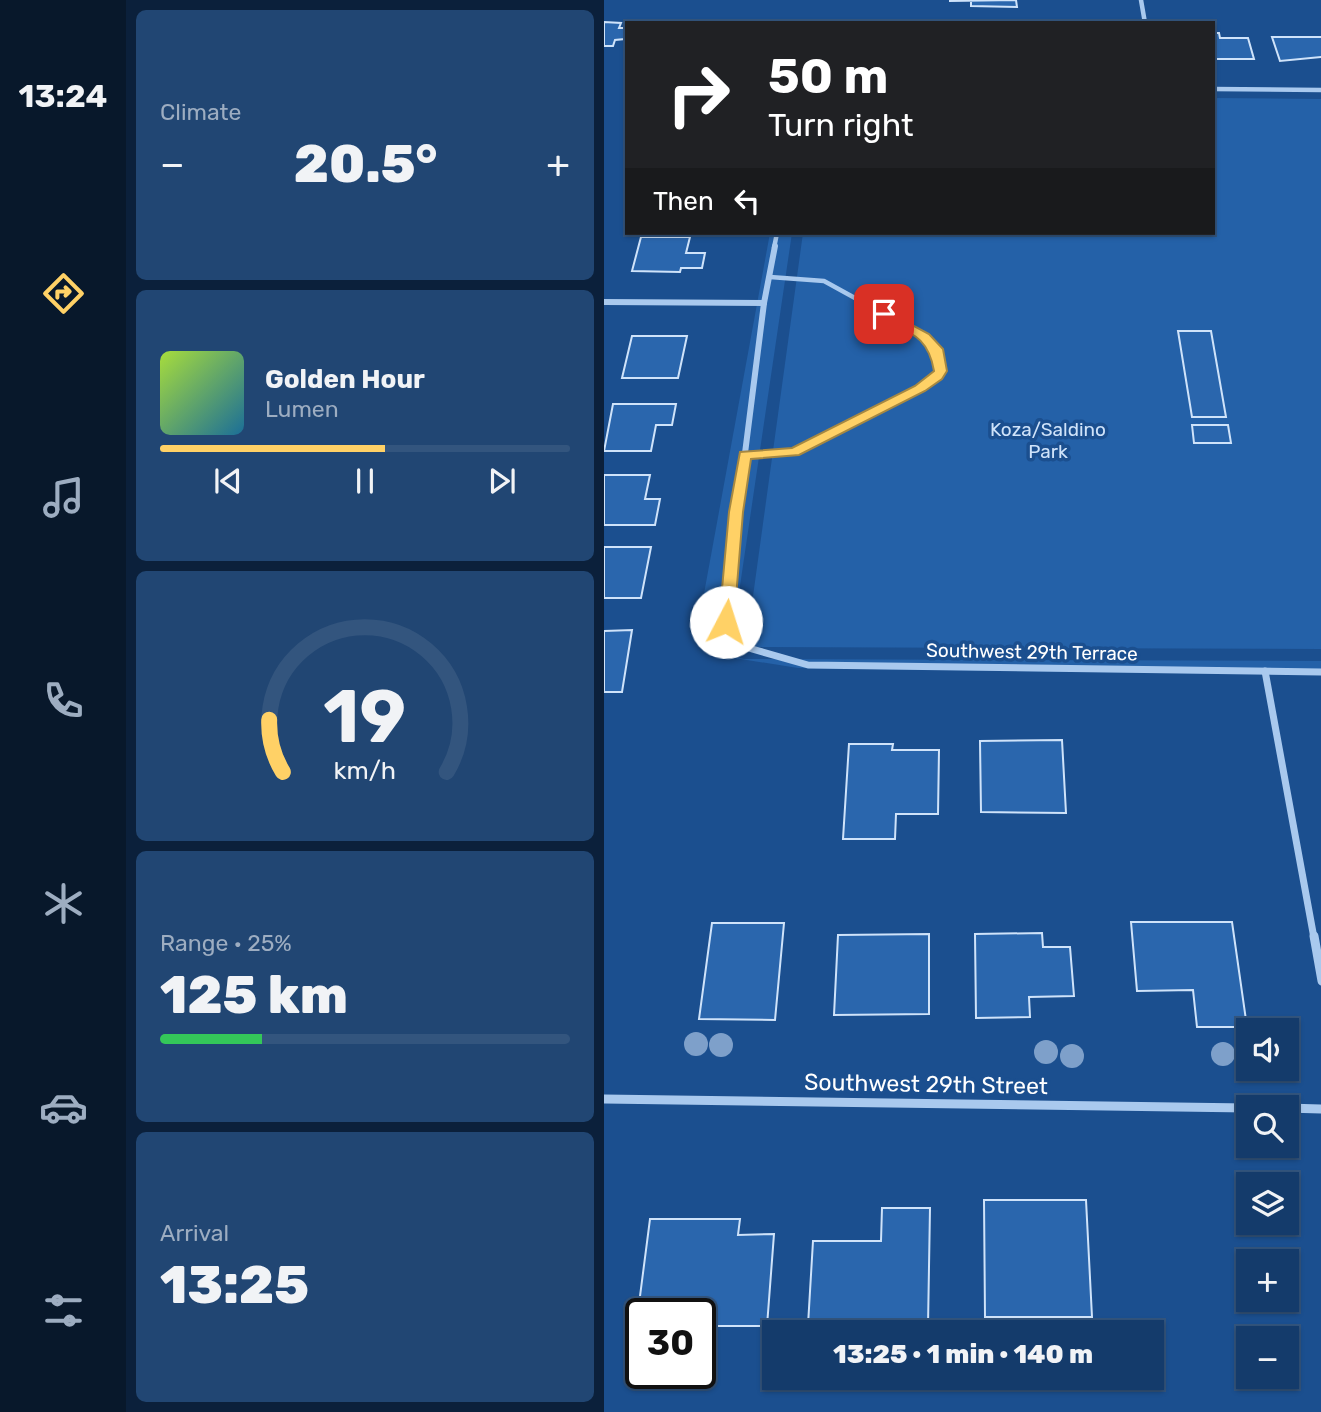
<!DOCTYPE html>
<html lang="en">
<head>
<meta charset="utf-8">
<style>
  body { margin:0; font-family:Rubik,sans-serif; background:#214673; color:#f1f3f6; height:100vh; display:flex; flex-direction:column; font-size:26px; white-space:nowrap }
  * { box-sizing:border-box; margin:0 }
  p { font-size:23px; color:#9dadc1 }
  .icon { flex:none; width:38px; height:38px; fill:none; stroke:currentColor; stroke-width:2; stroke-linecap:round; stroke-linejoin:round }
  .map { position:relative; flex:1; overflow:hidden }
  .side { display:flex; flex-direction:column; gap:10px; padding:10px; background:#0b203b; width:478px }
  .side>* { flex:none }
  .top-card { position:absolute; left:21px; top:21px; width:590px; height:214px; border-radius:0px; box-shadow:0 2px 5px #0004,0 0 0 2px #33557e; background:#202124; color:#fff; overflow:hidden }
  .controls { position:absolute; left:632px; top:1018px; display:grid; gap:14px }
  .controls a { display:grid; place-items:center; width:63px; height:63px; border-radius:0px; background:#143b6b; box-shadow:0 2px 5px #0004,0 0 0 2px #33557e; font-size:35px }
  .speed { position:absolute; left:21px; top:1298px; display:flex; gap:14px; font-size:35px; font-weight:700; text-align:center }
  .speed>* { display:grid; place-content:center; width:91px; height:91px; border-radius:50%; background:#143b6b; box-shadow:0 2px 5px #0004,0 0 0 2px #33557e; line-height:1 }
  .speed .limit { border:4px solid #111; border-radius:10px; background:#fff; color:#111 }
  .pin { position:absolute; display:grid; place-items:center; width:60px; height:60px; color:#fff; margin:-30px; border-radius:14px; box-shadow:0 4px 10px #0006 }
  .me { position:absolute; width:77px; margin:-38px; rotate:5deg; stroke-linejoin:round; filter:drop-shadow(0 0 5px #0008) }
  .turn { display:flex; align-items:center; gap:24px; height:147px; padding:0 28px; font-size:32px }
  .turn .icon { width:91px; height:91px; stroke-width:2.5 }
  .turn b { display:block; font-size:49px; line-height:60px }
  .then { display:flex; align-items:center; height:66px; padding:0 28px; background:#0003; gap:14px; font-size:26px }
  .big { font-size:52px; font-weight:800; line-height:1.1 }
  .side .tile { flex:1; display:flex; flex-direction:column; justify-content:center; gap:10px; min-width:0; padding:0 24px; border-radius:10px; background:#214673 }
  .side .dial { align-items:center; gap:0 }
  .dial svg { height:182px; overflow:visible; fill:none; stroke:#33557e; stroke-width:7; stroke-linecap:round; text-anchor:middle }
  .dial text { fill:#f1f3f6; stroke:none }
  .song { display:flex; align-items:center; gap:21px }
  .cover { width:84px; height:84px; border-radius:10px; background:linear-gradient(135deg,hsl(80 70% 55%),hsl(200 70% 35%)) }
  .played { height:7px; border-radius:4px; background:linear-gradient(90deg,#ffd166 55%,#33557e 55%) }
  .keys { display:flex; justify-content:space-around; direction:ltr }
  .heat { display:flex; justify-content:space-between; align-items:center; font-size:38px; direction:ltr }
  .charge { height:10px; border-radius:5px; background:linear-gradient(90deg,#34c759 25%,#33557e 0) }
  .trip { position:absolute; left:158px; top:1320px; width:402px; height:70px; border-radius:0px; background:#143b6b; box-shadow:0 2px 5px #0004,0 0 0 2px #33557e; font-weight:800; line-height:70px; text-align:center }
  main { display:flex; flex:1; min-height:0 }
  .tab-bar { display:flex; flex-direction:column; width:126px; justify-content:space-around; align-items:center; background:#08182b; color:#9dadc1 }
  .tab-bar .icon { width:49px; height:49px }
  .tab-bar .on { color:#ffd166 }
  .tab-bar b { font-size:32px; color:#f1f3f6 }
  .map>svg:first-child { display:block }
  .green { fill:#2461a8 }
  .building { fill:#2a66ad; stroke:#cfe3fa; stroke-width:2 }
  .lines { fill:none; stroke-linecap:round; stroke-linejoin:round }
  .service { stroke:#a9c9ee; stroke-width:4.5 }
  .minor-far3 { stroke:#a9c9ee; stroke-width:4.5 }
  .minor-far2 { stroke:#a9c9ee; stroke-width:6 }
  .minor-far1 { stroke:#a9c9ee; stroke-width:7 }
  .minor { stroke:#a9c9ee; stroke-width:9 }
  .tree { fill:#7ea0ca }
  .route { fill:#ffd166; stroke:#a68842; stroke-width:2 }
  .labels { text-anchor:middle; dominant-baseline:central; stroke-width:7; stroke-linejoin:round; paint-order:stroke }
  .park-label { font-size:19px; fill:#cfe3fa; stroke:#1b4f8f }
  .street-label { font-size:19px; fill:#fff; stroke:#1b4f8f }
  .near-street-label { font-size:23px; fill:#fff; stroke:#1b4f8f }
</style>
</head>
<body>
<main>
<nav class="tab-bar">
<b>13:24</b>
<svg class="icon on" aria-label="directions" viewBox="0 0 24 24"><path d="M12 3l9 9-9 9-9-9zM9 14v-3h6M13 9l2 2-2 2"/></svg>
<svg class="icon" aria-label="music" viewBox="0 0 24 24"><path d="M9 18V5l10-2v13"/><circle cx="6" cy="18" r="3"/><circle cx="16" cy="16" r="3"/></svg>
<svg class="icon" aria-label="phone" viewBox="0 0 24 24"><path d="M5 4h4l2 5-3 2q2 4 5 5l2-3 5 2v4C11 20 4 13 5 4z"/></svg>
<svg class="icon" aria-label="climate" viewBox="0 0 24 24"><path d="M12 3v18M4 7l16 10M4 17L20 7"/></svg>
<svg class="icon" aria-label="car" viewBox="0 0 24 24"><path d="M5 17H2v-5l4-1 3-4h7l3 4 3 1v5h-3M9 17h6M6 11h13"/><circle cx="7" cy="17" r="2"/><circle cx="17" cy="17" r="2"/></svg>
<svg class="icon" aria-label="filters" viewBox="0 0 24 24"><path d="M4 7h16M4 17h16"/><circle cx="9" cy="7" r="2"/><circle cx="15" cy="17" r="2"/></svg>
</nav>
<section class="side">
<div class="tile"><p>Climate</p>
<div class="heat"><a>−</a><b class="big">20.5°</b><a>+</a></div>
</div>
<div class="tile">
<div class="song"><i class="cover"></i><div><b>Golden Hour</b><p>Lumen</p></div></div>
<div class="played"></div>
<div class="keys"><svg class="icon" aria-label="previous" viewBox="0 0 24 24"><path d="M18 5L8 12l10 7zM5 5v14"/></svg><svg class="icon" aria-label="pause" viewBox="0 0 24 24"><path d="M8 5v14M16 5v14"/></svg><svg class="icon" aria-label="next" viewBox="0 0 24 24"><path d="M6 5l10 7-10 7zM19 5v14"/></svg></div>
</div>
<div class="tile dial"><svg viewBox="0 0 100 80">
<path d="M14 69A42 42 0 1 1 86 69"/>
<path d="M14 69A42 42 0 0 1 8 46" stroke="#ffd166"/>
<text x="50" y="56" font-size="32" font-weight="700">19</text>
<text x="50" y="72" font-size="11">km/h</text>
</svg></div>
<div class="tile"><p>Range · 25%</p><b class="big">125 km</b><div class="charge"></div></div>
<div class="tile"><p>Arrival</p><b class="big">13:25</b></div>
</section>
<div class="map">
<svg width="718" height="1412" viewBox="0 0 718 1412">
  <rect width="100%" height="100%" fill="#1b4f8f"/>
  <g class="green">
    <polygon points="609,98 717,99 717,649 142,647 199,233 609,233"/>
    <polygon points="166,233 188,233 127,647 132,657 140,659 717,661 717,675 194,668 124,657 97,610"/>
  </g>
  <g class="building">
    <polygon points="412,0 413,7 367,6 367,1 345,1"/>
    <polygon points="0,22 17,23 15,28 23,28 21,39 11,40 9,46 0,46"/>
    <polygon points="609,33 615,33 616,38 644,38 650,59 609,59"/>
    <polygon points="668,37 718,37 718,57 676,61"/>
    <polygon points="37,237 86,237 82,253 101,253 98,268 77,268 76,272 28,271"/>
    <polygon points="574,331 607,331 622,417 588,417"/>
    <polygon points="28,336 83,336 74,378 18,378"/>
    <polygon points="9,404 72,404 68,425 52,425 47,451 0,451"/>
    <polygon points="588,425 624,425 627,443 590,443"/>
    <polygon points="0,475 46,475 41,499 56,499 51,525 0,525"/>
    <polygon points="0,547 47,547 37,598 0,598"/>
    <polygon points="28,630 18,692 0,692 0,631"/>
    <polygon points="458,740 462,813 377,812 376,741"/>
    <polygon points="245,744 289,744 288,750 335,750 334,814 292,814 291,839 239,839"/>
    <polygon points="527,922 628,922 643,1027 593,1027 589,990 533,991"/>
    <polygon points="108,923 180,923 171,1020 95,1019"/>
    <polygon points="438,933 439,947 466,947 470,996 425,997 426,1017 372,1018 371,934"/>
    <polygon points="325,934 325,1014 230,1015 234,935"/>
    <polygon points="380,1200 482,1200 488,1317 381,1317"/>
    <polygon points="278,1208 326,1208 324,1326 291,1326 291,1332 233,1332 234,1325 204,1325 209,1241 277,1241"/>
    <polygon points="46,1219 136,1219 134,1235 170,1234 163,1326 96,1326 96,1314 37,1314 37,1327 32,1327"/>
  </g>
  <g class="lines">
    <polyline class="service" points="141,455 190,452 316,388 332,376 337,364 333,351 320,336 220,281 166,277"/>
    <g class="minor-far3">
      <polyline points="537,0 541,23"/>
      <polyline points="609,89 718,90"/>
      <polyline points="170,248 173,233"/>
    </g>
    <g class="minor-far2">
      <polyline points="0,302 160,303"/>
      <polyline points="128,556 160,303 171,246"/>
    </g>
    <g class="minor-far1">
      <polyline points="128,554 122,622 141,647 204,665 718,672"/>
      <polyline points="661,671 710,938"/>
    </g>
    <g class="minor">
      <polyline points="710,936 718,981"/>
      <polyline points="0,1099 644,1108"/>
      <polyline points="682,1108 718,1109"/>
    </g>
  </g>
  <g class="tree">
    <circle cx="92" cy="1044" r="12"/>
    <circle cx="117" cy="1045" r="12"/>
    <circle cx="442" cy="1052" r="12"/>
    <circle cx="619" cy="1054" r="12"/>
    <circle cx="468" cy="1056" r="12"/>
  </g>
  <path class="route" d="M 280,310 L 325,334 L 339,349 L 343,371 L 338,379 L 321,391 L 195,455 L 147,459 L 139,512 L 130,622 L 128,626 L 117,626 L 115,622 L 125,512 L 136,452 L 188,448 L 311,386 L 330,371 C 324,335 305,333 276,317 L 274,314 Z"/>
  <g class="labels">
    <g class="park-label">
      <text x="444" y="429">Koza/Saldino<tspan x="444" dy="22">Park</tspan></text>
    </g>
    <g class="street-label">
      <text transform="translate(428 652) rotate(1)">Southwest 29th Terrace</text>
    </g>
    <g class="near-street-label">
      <text transform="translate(322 1084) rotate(1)">Southwest 29th Street</text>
    </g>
  </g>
</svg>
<div class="controls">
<a><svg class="icon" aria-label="sound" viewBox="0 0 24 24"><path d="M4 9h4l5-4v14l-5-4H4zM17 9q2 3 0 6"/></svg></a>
<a><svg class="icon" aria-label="search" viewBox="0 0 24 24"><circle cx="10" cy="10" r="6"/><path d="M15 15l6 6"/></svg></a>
<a><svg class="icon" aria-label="layers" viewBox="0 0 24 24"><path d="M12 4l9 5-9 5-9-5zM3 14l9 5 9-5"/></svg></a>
<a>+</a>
<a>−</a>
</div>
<div class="speed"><div class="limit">30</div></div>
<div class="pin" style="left:280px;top:314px;background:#d93025"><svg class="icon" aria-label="arrive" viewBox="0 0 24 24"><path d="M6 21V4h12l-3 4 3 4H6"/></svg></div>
<svg class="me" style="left:122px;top:622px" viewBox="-20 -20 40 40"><circle r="19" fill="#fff"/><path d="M0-13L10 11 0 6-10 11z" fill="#ffd166"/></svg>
<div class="trip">13:25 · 1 min · 140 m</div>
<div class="top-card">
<div class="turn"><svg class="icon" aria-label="right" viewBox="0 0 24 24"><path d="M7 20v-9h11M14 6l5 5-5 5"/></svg><div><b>50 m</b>Turn right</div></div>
<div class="then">Then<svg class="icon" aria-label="left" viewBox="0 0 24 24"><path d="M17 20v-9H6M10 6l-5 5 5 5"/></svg></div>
</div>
</div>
</main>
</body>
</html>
